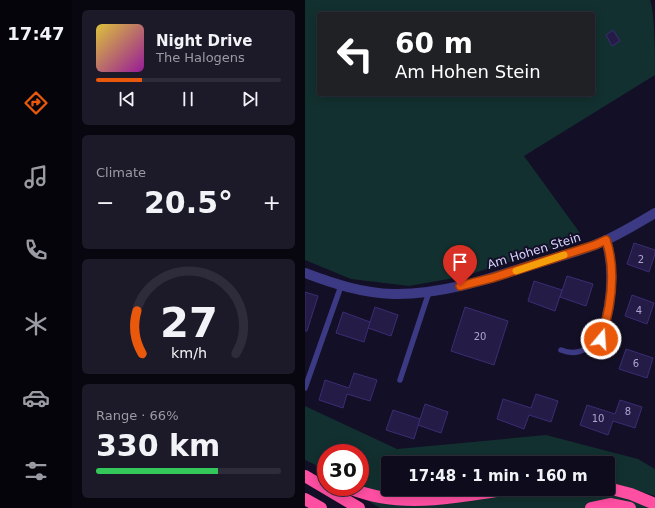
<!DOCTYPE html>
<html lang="en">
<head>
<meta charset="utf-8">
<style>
  body { margin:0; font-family:"DejaVu Sans",sans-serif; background:#1c1929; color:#f1f3f6; height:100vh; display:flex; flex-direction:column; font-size:15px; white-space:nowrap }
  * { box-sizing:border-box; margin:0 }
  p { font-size:13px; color:#9b9ba3 }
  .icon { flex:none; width:22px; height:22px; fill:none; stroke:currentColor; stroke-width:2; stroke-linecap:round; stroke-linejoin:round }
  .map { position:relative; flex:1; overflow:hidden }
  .panel { display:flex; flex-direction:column; gap:10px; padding:10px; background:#08060f; width:233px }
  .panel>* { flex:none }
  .banner { position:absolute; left:12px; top:12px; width:278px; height:84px; border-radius:4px; box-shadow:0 2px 10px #0003,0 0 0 1px #2e2b3b; background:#202124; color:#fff; overflow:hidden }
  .speed { position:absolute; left:12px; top:444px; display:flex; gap:8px; font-size:20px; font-weight:700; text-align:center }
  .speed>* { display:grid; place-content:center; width:52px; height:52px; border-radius:50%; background:#0e0b1c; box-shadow:0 2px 10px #0003,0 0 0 1px #2e2b3b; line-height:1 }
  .speed .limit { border:6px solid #d22; background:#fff; color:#111 }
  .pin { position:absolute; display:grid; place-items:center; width:34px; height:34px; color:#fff; margin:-41px -17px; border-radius:50% 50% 50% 0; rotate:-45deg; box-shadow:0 0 4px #0007 }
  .pin .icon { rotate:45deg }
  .me { position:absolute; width:44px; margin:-22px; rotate:18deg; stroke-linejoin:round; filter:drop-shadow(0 0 3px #0008) }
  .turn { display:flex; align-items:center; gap:14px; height:84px; padding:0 12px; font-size:18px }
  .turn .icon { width:52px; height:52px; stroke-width:2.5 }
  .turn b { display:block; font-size:28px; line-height:34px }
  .big { font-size:30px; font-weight:700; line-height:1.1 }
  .panel .card { flex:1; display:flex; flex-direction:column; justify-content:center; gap:6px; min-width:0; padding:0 14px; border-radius:6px; background:#1c1929 }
  .panel .dial { align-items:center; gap:0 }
  .dial svg { height:104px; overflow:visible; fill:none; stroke:#2e2b3b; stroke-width:7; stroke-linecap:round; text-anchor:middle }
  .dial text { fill:#f1f3f6; stroke:none }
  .song { display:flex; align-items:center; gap:12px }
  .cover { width:48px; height:48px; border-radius:6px; background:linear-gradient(135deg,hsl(50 70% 55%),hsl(300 70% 35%)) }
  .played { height:4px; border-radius:2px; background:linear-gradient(90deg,#ea580c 25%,#2e2b3b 25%) }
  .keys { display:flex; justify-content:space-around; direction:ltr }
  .heat { display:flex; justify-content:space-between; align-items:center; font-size:22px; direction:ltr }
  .charge { height:6px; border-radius:3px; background:linear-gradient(90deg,#34c759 66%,#2e2b3b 0) }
  .trip { position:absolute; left:76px; top:456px; width:234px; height:40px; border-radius:4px; background:#0e0b1c; box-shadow:0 2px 10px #0003,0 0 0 1px #2e2b3b; font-weight:700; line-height:40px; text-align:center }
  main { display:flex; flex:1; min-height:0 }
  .tab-bar { display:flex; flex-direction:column; width:72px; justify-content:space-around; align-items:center; background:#06040b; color:#9b9ba3 }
  .tab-bar .icon { width:28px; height:28px }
  .tab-bar .on { color:#ea580c }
  .tab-bar b { font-size:18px; color:#f1f3f6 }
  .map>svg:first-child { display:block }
  .green { fill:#12302f; fill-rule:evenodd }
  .building { fill:#241b47; stroke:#3b2d73 }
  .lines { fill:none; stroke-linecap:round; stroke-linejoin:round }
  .lane { stroke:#3d3a85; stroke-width:5.5 }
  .street { stroke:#3d3a85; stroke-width:10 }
  .highway { stroke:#ff4fa3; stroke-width:12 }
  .route-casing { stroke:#983908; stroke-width:10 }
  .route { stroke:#ea580c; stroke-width:7 }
  .slow { stroke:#f59e0b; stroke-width:7 }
  .labels { text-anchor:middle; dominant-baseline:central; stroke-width:4; stroke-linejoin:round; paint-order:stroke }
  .number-label { font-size:10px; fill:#aca6d1 }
  .street-label { font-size:12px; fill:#d9d4ff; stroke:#130f26 }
</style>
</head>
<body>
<main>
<nav class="tab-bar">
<b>17:47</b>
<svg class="icon on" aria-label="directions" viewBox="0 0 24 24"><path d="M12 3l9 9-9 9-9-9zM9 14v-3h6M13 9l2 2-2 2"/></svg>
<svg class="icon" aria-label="music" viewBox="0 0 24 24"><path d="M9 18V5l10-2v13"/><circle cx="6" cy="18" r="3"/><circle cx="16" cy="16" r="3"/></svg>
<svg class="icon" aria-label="phone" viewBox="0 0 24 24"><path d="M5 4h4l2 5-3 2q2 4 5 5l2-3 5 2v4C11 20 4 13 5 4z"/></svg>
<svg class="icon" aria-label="climate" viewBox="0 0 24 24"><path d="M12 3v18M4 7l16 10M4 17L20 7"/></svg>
<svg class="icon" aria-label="car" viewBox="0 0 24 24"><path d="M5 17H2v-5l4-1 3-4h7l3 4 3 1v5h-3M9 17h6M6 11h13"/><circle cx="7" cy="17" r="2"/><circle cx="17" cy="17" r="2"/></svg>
<svg class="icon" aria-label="filters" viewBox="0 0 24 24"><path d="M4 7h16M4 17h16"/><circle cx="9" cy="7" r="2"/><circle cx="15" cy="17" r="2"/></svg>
</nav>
<section class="panel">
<div class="card">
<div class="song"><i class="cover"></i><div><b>Night Drive</b><p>The Halogens</p></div></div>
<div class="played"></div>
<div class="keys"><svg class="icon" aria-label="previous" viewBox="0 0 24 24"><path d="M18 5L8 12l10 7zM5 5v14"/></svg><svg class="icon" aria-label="pause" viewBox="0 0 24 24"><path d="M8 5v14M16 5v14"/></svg><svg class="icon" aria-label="next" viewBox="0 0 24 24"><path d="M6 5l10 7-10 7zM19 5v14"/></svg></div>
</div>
<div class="card"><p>Climate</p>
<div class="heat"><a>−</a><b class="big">20.5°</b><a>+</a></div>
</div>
<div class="card dial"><svg viewBox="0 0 100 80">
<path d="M14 69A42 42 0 1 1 86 69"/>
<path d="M14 69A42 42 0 0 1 10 36" stroke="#ea580c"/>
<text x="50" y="56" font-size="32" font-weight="700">27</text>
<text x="50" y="72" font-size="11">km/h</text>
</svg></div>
<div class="card"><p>Range · 66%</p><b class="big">330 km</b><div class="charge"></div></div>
</section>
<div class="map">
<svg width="350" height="508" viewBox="0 0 350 508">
  <rect width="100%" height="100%" fill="#130f26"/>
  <g class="green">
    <path d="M 0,0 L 345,0 C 350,12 350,58 350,75 L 219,156 L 275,233 L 267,236 L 269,241 L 160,276 L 104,286 L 46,279 L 0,260 ZM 14,14 L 288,14 L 288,94 L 14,94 Z"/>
    <polygon points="0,406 92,449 241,435 333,459 350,469 350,496 315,485 303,483 303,463 83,463 83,489 156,489 119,494 78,491 66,489 55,485 55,453 21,453 21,470 0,460"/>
    <polygon points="229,489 290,489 309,492 350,508 75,508 60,499 202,494"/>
  </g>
  <g class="building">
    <polygon points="308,30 315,41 307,46 301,35"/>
    <polygon points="329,243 350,250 350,254 344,272 322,264"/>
    <polygon points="262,276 288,284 281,306 255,297"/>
    <polygon points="229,281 257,290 250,311 223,301"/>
    <polygon points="0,292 13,296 2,331 0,331"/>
    <polygon points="327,295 349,303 342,324 320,316"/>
    <polygon points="70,307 93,315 86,336 63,328"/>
    <polygon points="160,307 203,321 189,365 146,351"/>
    <polygon points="38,312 65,322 59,342 31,333"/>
    <polygon points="321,349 348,358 342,378 314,369"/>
    <polygon points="49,373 72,380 65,401 42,394 38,408 14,400 20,380 44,388"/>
    <polygon points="231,394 253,401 246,422 224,415 219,429 192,419 198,399 226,408"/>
    <polygon points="315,400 337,407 330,428 308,421 303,435 275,425 282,405 310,414"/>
    <polygon points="120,404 143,412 136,433 113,425"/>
    <polygon points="88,410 115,419 109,439 81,430"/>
  </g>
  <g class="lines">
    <g class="lane">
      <path d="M 256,350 C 274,357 281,348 296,339"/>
      <polyline points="95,380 124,292"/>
      <polyline points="0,388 36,286"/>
    </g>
    <g class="street">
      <path d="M 0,273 C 29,284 57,293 88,294 C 138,295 186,278 233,263 C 255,256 278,251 299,241 C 317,233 333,223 350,213"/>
      <path d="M 296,339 C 306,307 311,273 301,240"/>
    </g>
    <g class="highway">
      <polyline points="0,476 54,508"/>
      <path d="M 40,487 C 52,491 63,495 75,497 C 118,505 163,495 206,489"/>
      <polyline points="303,488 326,494 350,504"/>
      <polyline points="0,499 16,508"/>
      <polyline points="286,508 305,504 325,508"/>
    </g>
  </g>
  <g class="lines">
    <defs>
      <path id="route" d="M 155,286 L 187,278 L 290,245 L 301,240 C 312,272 306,307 296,339"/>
    </defs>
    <use href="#route" class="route-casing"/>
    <use href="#route" class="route"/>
    <polyline class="slow" points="211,271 259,255"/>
  </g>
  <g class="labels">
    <g class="number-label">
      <text x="336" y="259">2</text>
      <text x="334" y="310">4</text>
      <text x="175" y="336">20</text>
      <text x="331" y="363">6</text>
      <text x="323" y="411">8</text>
      <text x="293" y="418">10</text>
    </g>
    <g class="street-label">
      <text transform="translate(229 251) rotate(-17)">Am Hohen Stein</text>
    </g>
  </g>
</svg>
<div class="speed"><div class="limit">30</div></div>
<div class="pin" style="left:155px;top:286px;background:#d93025"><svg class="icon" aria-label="arrive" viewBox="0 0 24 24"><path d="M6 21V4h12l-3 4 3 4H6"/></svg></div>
<svg class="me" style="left:296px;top:339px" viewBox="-20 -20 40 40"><circle r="17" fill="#ea580c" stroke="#fff" stroke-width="3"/><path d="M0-11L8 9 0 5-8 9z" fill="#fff"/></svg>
<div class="trip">17:48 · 1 min · 160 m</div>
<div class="banner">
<div class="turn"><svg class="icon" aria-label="left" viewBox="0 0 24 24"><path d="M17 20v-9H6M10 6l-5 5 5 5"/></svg><div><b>60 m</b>Am Hohen Stein</div></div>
</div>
</div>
</main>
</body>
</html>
